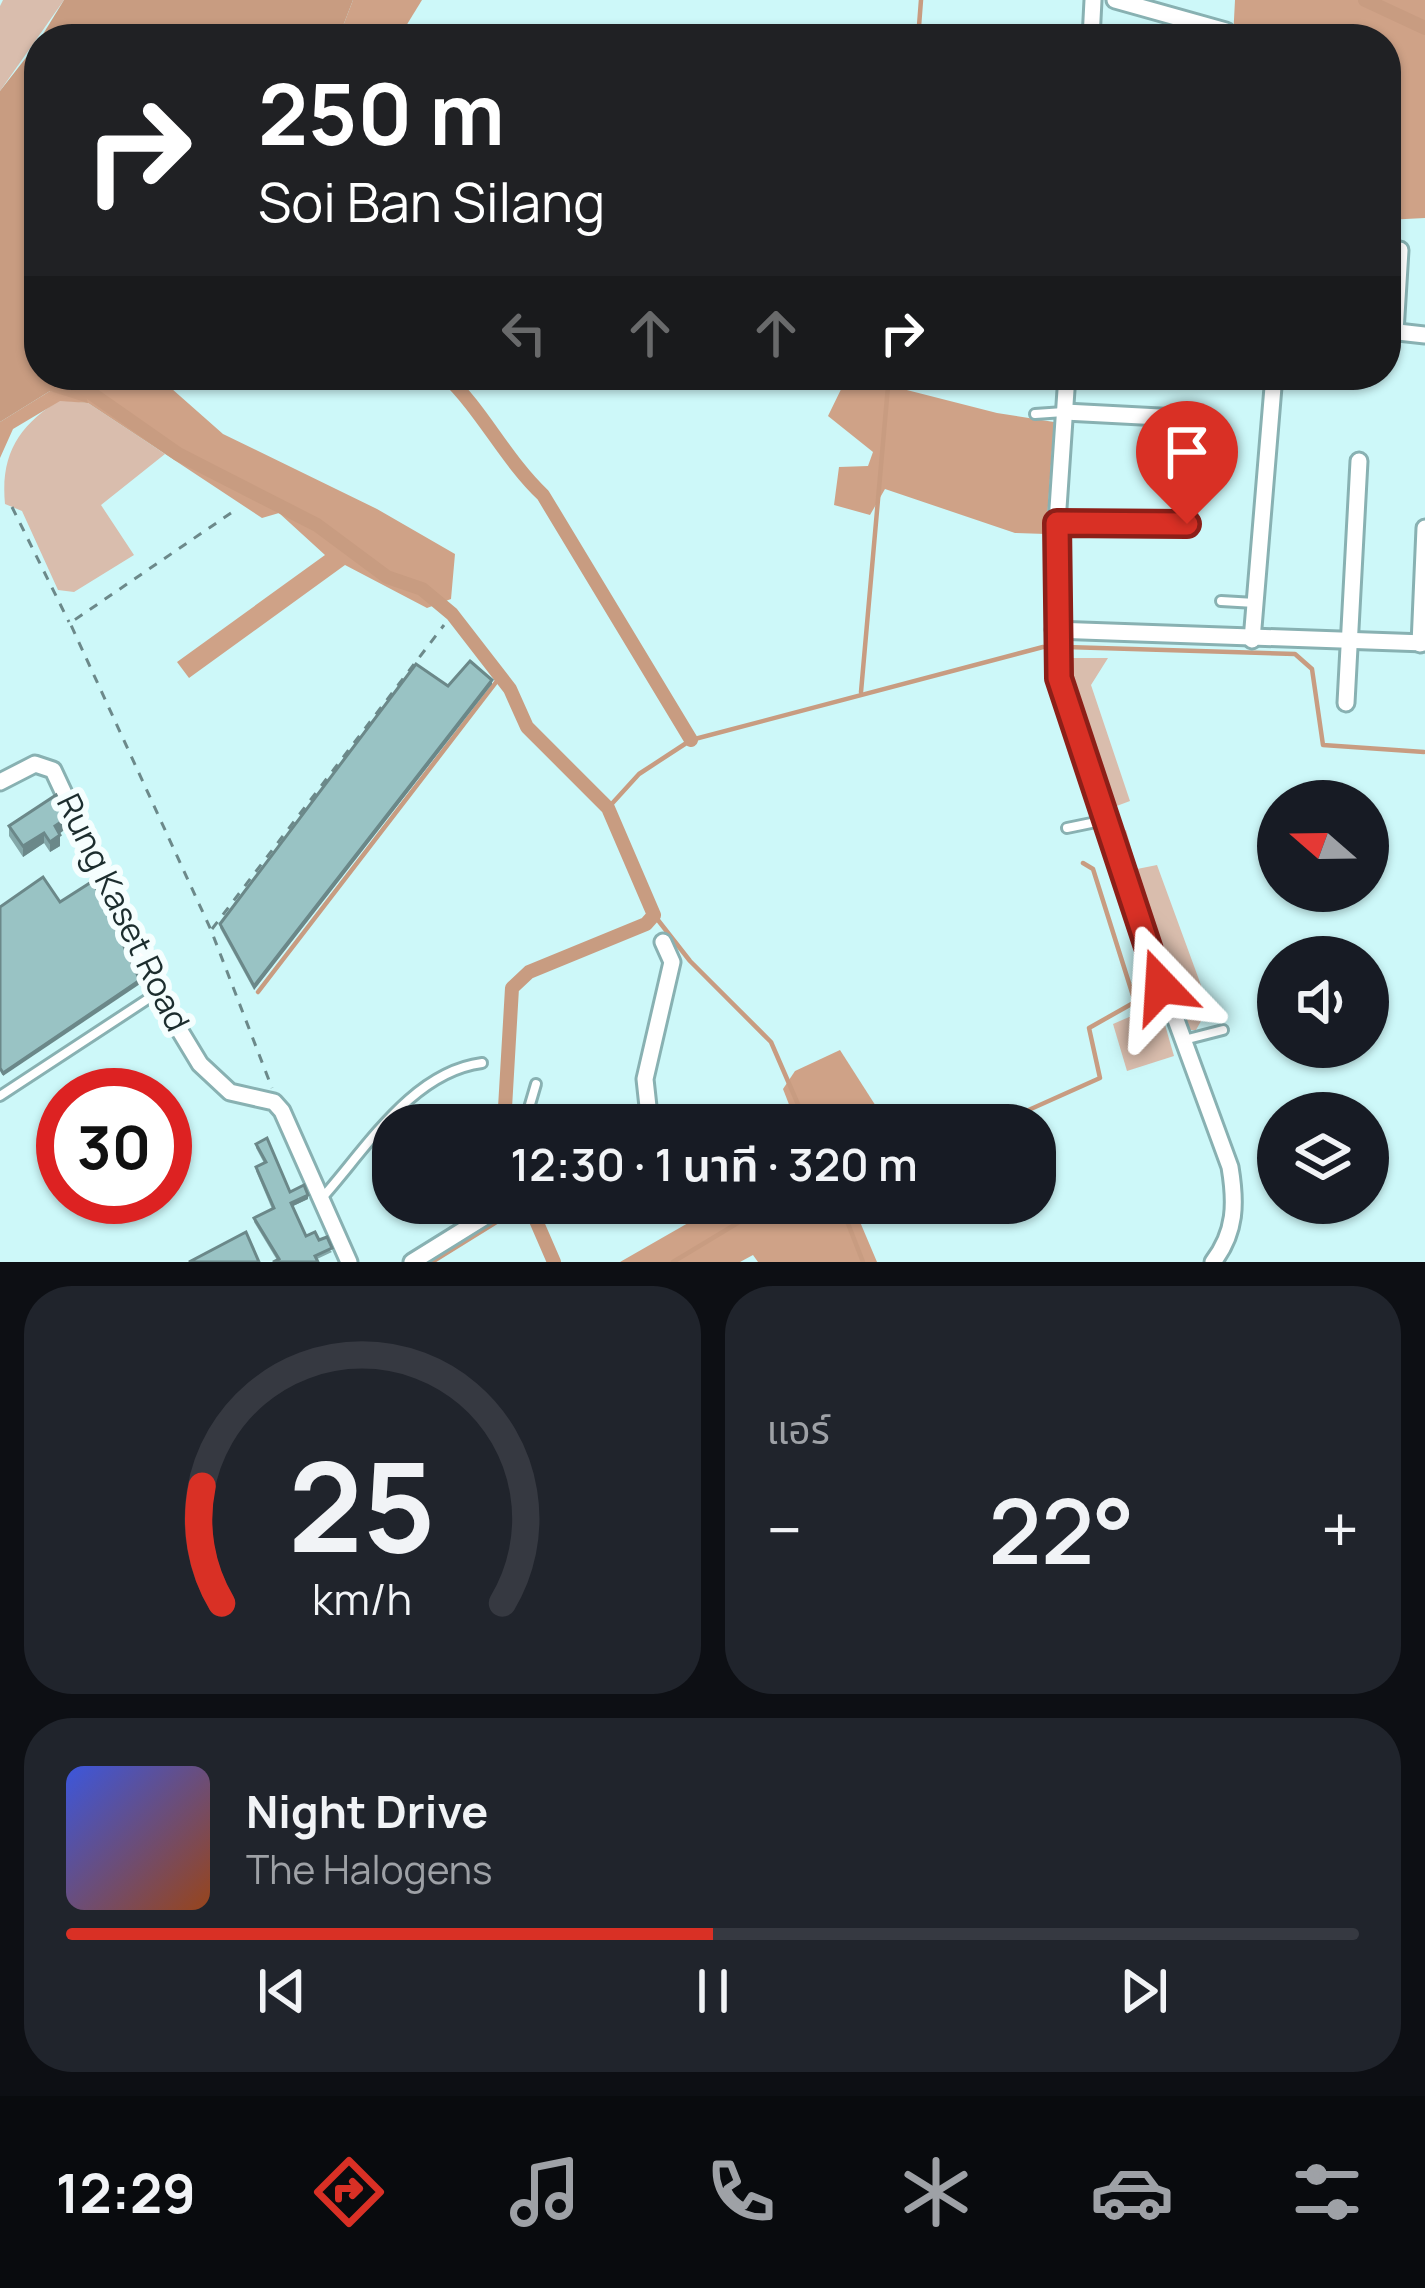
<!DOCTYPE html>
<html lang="th">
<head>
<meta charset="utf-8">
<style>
  body { margin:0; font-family:Manrope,"Noto Sans Thai",sans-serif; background:#20242c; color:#f1f3f6; height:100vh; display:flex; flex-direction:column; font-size:45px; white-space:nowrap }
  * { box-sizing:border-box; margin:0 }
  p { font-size:39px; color:#9ea1a6 }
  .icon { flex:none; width:66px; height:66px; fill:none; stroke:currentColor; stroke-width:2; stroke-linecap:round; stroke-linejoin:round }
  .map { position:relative; height:1262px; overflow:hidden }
  .sheet { display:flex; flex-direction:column; gap:24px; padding:24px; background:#0d0f14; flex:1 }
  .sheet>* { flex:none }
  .hud { position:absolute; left:24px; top:24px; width:1377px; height:366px; border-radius:48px; box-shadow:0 3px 9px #0004; background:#202124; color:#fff; overflow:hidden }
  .needle { width:78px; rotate:290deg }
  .controls { position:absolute; left:1257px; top:780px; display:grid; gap:24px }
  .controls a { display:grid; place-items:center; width:132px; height:132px; border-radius:50%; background:#171b24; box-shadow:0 3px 9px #0004; font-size:60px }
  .speed { position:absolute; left:36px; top:1068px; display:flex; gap:24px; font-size:60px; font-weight:700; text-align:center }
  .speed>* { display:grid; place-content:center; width:156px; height:156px; border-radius:50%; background:#171b24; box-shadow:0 3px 9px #0004; line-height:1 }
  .speed .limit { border:18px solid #d22; background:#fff; color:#111 }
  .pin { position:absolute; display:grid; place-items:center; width:102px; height:102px; color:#fff; margin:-123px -51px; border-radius:50% 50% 50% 0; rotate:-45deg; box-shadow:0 0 12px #0007 }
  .pin .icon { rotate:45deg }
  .me { position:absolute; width:132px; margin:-66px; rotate:340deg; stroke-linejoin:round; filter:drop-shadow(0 0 9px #0008) }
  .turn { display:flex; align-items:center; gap:42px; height:252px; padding:0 36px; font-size:54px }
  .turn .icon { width:156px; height:156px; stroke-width:2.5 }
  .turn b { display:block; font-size:84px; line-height:102px }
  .lanes { display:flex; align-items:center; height:114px; padding:0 36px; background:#0003; justify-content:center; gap:60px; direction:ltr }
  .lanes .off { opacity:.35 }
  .big { font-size:90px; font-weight:600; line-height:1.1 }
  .sheet .card { flex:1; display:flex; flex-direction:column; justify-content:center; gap:18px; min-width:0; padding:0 42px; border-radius:48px; background:#20242c }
  .sheet .dial { align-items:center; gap:0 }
  .dial svg { height:312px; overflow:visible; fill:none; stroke:#363941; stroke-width:7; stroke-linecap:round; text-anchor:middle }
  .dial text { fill:#f1f3f6; stroke:none }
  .song { display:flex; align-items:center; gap:36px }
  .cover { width:144px; height:144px; border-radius:18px; background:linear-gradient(135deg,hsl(230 70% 55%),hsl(20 70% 35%)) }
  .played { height:12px; border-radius:6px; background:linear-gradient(90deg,#d93025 50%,#363941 50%) }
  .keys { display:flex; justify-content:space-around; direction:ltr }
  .heat { display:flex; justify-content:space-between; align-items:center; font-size:66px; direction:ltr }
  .sheet .tiles { flex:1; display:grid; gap:24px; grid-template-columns:1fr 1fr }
  .card:last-child { grid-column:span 2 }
  .trip { position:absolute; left:372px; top:1104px; width:684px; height:120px; border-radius:48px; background:#171b24; box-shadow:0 3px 9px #0004; font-weight:600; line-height:120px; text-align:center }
  .menu { display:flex; height:192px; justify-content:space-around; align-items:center; background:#090b0e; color:#9ea1a6 }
  .menu .icon { width:84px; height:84px }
  .menu .active { color:#d93025 }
  .menu b { font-size:54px; color:#f1f3f6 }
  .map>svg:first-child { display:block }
  .green { fill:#d9bdad }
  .forest { fill:#cfa287 }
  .water { fill:#c89c81 }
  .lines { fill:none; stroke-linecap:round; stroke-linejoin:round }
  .stream { stroke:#c89c81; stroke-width:4.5 }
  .canal { stroke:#c89c81; stroke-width:14 }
  .lane-casing { stroke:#88b1b2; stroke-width:14 }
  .street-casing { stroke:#88b1b2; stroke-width:21 }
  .path { stroke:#6c898a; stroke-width:3; stroke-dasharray:9 9; stroke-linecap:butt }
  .lane { stroke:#fff; stroke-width:8 }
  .street { stroke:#fff; stroke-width:15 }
  .wall { fill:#84a8a9 }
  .shaded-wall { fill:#6b8889 }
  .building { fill:#99c3c4; stroke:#6b8889; stroke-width:3 }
  .route-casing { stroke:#8d1f18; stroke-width:30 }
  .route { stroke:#d93025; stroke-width:21 }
  .labels { text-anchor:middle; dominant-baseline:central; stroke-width:12; stroke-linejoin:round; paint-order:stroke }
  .street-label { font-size:33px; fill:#1c2d2e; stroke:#f5fefe }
</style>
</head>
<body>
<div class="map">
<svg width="1425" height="1262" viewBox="0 0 1425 1262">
  <rect width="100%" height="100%" fill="#cdf8f9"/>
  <g class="green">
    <polygon points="3,0 64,0 0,91 0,6"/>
    <path d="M 60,400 L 88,403 L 165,454 L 101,505 L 134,555 L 74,592 L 58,590 L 22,511 L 5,504 C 0,452 21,424 60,400 Z"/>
    <polygon points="1061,658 1108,658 1091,685 1130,801 1106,810"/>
    <polygon points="1126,830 1137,869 1157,865 1209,1007 1196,1030 1186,1030 1115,834"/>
    <polygon points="1159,1004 1174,1056 1127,1071 1113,1024"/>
  </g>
  <g class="forest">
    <polygon points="353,0 422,0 398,39 338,39"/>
    <polygon points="1235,0 1425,0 1425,218 1386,220 1386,39 1233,39"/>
    <polygon points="79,375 167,375 163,381 223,434 377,509 455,554 451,599 427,608 345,565 189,678 177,662 325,555 279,513 262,518 88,403 60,401 13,429 0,458 0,422 50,391 85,393"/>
    <polygon points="848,375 997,413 1054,422 1046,534 1015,533 885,489 870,515 834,505 839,467 868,466 873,452 828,416"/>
    <polygon points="840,1050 888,1125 797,1125 783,1089 795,1071"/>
    <polygon points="723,1203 852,1203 877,1262 758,1262 753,1255 740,1262 620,1262"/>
  </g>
  <g class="water">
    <polygon points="64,0 353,0 338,39 40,39"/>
    <polygon points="39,41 39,375 79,375 88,403 50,391 0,422 0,91"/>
  </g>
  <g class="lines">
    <g class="stream">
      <polyline points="918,39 921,0"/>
      <polyline points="1066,647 1295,654 1312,669 1323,745 1424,752"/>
      <polyline points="861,692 889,375"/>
      <polyline points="608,808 639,774 691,740 1043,647"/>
      <polyline points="654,915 690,961 771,1042 807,1125"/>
      <polyline points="258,992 500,677"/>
      <polyline points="995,1125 1100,1078 1089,1028 1135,1002 1093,869 1083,863"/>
      <polyline points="840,1203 863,1262"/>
      <polyline points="432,1262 511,1213"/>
      <polyline points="673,1262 771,1203"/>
    </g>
    <g class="canal">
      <polyline points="1365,0 1425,28"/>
      <polyline points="65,375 178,454 317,525 387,577 422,589 452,614 510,689 527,727 608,808 654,915 646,924 529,972 512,988 504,1125"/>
      <path d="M 445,375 C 483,411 505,459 543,495 L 691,740"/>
      <polyline points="509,1203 511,1213 531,1209 554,1262"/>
    </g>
    <defs>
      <g id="lane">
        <polyline points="1035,414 1064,412"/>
        <polyline points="1221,601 1255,603"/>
        <polyline points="1067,828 1101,821"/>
        <polyline points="1184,1040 1223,1030"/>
        <polyline points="0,1096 157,993"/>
        <polyline points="524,1125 536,1084"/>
        <path d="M 322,1198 C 366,1149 412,1072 482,1063"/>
      </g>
      <g id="street">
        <polyline points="1115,0 1226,31"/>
        <polyline points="1091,39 1093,0"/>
        <polyline points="1389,331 1425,335"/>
        <polyline points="1395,332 1400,250"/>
        <path d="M 1067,375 L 1057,523 L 1059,678 L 1103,821 L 1230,1167 C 1236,1203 1236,1232 1213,1262"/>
        <polyline points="1065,412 1198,419"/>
        <polyline points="1057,523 1183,525 1189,518"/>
        <polyline points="1054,630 1425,643"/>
        <polyline points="1252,640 1274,375"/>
        <polyline points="1420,644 1425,528"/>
        <polyline points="1346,703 1359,461"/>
        <polyline points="0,782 35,764 53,770 157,993 200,1064 230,1092 274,1102 282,1111 349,1262"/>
        <polyline points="650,1125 645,1079 672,962 663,942"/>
        <polyline points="412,1262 507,1203"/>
      </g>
    </defs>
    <use href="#lane" class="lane-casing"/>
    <use href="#street" class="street-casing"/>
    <g class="path">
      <polyline points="12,507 69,622"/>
      <polyline points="231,513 70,623 211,930 272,1088"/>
      <polyline points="212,929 444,625"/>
    </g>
    <use href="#lane" class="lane"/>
    <use href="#street" class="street"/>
  </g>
  <g class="wall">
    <polygon points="492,684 254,990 220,928 220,924 448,686"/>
    <polygon points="9,826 67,828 59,833 60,846 50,852 44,843 23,857 9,836"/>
    <polygon points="256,1144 290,1192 308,1199 293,1206 306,1236 319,1240 332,1252 317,1259 277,1260 254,1222 254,1218 272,1209 256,1171 256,1167 264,1163 256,1148"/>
  </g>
  <g class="shaded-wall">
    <polygon points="492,680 492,684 254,990 254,986"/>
    <polygon points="67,818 67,828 55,837 55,826"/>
    <polygon points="44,833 44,843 23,857 23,846"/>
    <polygon points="60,835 60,846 50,852 50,842"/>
    <polygon points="140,980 140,984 3,1076 3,1073"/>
    <polygon points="308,1195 308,1199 291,1207 291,1203"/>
  </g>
  <g class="building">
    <polygon points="470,661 492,680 254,986 220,924 416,664 448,686"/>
    <polygon points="56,795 67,818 55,826 60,835 50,842 44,833 23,846 9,826"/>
    <polygon points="43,877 60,902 93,881 140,980 3,1073 0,1068 0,907"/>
    <polygon points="267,1138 290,1192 304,1185 308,1195 291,1203 306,1236 315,1232 319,1240 327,1237 332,1248 315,1256 318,1262 273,1262 279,1259 254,1218 274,1208 256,1167 266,1162 256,1144"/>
    <polygon points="246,1232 259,1262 189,1262"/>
  </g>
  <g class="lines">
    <defs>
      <polyline id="route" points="1161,986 1059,678 1057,523 1187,524"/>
    </defs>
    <use href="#route" class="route-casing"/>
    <use href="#route" class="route"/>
  </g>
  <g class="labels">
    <g class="street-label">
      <text transform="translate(124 912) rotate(64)">Rung Kaset Road</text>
    </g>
  </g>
</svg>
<div class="controls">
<a><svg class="needle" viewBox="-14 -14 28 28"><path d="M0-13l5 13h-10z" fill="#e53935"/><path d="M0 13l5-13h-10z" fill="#9ea1a6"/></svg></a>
<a><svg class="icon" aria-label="sound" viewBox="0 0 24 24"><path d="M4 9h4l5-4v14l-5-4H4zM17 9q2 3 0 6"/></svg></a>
<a><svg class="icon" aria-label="layers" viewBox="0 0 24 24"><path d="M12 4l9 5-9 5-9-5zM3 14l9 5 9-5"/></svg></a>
</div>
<div class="speed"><div class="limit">30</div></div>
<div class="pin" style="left:1187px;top:524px;background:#d93025"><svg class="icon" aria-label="arrive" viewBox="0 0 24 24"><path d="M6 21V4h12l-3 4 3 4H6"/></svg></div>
<svg class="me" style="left:1161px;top:986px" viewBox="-20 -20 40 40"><path d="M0-17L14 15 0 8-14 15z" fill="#d93025" stroke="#fff" stroke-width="4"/></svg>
<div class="trip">12:30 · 1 นาที · 320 m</div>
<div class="hud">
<div class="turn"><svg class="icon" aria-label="right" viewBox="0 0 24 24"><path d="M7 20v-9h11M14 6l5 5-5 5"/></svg><div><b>250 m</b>Soi Ban Silang</div></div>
<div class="lanes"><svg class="icon off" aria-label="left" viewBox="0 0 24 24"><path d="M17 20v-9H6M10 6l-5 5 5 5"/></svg><svg class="icon off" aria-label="ahead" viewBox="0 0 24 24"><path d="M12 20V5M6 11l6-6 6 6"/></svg><svg class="icon off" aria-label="ahead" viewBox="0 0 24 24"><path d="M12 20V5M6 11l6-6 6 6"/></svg><svg class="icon" aria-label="right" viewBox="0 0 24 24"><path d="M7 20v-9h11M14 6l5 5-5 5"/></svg></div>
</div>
</div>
<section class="sheet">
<div class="tiles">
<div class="card dial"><svg viewBox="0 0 100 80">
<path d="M14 69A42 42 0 1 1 86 69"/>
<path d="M14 69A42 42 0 0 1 9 39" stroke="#d93025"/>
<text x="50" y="56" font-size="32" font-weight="700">25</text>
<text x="50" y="72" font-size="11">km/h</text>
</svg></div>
<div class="card"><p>แอร์</p>
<div class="heat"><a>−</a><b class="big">22°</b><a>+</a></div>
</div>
<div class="card">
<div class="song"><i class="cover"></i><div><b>Night Drive</b><p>The Halogens</p></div></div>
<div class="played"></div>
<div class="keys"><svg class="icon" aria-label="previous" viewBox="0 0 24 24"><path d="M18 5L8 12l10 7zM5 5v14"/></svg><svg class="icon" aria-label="pause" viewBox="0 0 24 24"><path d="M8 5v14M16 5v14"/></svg><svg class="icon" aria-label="next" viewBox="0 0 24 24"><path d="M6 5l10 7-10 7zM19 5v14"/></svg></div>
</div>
</div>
</section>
<nav class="menu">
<b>12:29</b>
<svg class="icon active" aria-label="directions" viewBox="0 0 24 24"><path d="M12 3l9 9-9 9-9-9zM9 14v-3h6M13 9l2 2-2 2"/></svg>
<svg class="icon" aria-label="music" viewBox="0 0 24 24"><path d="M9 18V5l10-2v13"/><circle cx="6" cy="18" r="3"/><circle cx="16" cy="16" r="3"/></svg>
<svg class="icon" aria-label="phone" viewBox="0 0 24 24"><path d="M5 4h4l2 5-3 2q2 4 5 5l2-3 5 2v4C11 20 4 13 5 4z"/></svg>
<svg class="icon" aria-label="climate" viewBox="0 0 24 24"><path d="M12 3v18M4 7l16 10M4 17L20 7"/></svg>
<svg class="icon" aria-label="car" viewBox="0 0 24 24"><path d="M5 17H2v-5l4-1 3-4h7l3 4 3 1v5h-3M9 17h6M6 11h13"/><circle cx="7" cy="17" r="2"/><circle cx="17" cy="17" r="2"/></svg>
<svg class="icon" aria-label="filters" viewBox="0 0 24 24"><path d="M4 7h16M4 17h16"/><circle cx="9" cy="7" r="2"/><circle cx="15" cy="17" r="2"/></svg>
</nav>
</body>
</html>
